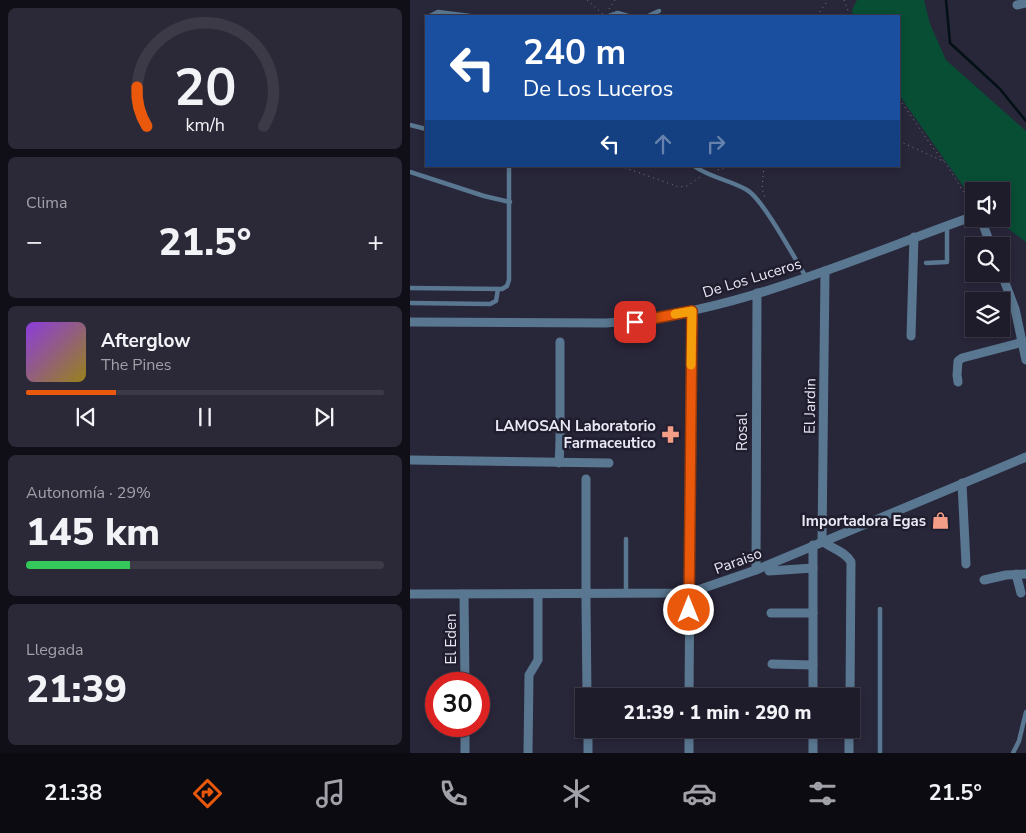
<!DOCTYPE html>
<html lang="es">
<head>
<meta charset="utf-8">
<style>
  body { margin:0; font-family:"Nunito Sans",sans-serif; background:#2b2937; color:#f1f3f6; height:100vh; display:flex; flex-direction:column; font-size:19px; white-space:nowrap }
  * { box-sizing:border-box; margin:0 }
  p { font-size:16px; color:#a1a1a9 }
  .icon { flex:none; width:28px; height:28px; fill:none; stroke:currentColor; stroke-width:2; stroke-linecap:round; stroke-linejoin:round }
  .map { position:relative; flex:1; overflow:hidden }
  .drawer { display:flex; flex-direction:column; gap:8px; padding:8px; background:#100f18; width:410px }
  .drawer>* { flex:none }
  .hud { position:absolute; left:15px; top:15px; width:475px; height:152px; border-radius:0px; box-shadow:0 2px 8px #0003,0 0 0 1px #3c3a47; background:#1a4fa0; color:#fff; overflow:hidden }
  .controls { position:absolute; left:555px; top:182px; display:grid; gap:10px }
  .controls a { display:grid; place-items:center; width:45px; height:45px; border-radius:0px; background:#1e1c2b; box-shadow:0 2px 8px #0003,0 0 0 1px #3c3a47; font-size:25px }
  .speed { position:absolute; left:15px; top:672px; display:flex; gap:10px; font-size:25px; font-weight:700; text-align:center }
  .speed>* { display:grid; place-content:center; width:65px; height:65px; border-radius:50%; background:#1e1c2b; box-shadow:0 2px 8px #0003,0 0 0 1px #3c3a47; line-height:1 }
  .speed .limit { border:8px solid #d22; background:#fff; color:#111 }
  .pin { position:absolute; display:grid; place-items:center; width:42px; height:42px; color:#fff; margin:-21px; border-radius:10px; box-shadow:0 2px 8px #0006 }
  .me { position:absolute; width:55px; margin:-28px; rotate:0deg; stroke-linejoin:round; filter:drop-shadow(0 0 4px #0008) }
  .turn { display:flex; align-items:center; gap:18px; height:105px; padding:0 15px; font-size:22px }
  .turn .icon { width:65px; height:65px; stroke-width:2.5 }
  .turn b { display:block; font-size:35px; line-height:42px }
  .lanes { display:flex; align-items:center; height:48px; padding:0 15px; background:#0003; justify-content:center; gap:25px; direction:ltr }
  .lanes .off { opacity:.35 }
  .big { font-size:38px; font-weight:800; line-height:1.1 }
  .drawer .tile { flex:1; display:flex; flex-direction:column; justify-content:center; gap:8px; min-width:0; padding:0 18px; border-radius:8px; background:#2b2937 }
  .drawer .dial { align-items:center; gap:0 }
  .dial svg { height:130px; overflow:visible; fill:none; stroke:#3c3a47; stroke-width:7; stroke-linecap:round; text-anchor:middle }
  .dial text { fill:#f1f3f6; stroke:none }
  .song { display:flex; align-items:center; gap:15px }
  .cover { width:60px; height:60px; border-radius:8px; background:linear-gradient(135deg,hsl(270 70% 55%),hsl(50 70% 35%)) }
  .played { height:5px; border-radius:2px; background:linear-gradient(90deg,#ea580c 25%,#3c3a47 25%) }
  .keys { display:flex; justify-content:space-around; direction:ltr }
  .heat { display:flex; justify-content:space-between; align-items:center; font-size:28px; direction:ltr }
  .charge { height:8px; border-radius:4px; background:linear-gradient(90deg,#34c759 29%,#3c3a47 0) }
  .trip { position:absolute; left:165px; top:688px; width:285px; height:50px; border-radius:0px; background:#1e1c2b; box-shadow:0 2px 8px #0003,0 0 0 1px #3c3a47; font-weight:800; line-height:50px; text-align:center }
  .menu { display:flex; height:80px; justify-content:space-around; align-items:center; background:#0c0b11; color:#a1a1a9 }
  .menu .icon { width:35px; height:35px }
  .menu .active { color:#ea580c }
  .menu b { font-size:22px; color:#f1f3f6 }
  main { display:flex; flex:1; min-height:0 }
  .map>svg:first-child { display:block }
  .green { fill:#074e35 }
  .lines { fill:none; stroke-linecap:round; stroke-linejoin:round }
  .stream { stroke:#031016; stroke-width:2.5 }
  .path { stroke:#7d7c8c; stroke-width:1; stroke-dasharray:1 4; stroke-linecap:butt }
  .service { stroke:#5a7791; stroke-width:4.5 }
  .minor { stroke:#5a7791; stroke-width:9 }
  .route-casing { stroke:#983908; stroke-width:12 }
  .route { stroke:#ea580c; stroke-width:9 }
  .slow { stroke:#f59e0b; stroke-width:9 }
  .labels { text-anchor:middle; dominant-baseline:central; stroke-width:5; stroke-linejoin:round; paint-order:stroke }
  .street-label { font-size:15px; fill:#e9e8f5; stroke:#1f1d2e }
  .poi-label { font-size:15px; font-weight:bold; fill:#e9e8f5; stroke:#1f1d2e; text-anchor:end }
</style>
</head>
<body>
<main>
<section class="drawer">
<div class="tile dial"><svg viewBox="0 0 100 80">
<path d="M14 69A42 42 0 1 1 86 69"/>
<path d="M14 69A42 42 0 0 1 8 45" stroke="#ea580c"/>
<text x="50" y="56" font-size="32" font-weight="700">20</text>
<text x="50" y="72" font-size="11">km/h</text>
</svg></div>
<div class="tile"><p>Clima</p>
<div class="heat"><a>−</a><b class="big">21.5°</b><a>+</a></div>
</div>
<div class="tile">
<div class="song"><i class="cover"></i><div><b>Afterglow</b><p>The Pines</p></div></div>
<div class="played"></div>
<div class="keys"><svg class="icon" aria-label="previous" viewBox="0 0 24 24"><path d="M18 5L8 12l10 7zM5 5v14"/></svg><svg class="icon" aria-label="pause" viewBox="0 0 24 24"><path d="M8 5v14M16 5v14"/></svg><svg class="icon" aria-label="next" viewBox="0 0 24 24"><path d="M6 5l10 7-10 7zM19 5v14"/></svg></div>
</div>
<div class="tile"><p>Autonomía · 29%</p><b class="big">145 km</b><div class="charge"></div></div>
<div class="tile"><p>Llegada</p><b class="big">21:39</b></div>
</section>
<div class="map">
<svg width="616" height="753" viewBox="0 0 616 753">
  <rect width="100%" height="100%" fill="#282639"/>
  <polygon class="green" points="447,0 514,0 520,24 536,60 616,131 616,242 596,227 595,198 591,195 591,191 588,191 585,188 577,191 564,191 564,196 558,193 489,95 489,16 443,16 442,10"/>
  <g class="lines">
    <polyline class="stream" points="536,0 540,43 590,89 616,121"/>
    <g class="path">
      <polyline points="177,0 193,14"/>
      <polyline points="434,0 440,16"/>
      <polyline points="199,9 205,0"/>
      <polyline points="407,16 418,0"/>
      <path d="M 489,99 C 505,120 517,142 534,161"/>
      <polyline points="489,141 535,162 553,191 564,203"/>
      <polyline points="210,166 269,187 277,186 290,177"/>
      <polyline points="354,166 352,188 355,198"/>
      <polyline points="308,170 319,166"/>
    </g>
    <g class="service">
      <polyline points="20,16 28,12 60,16"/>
      <polyline points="199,16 208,13 218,16"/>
      <polyline points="238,16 249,11"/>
      <polyline points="0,125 16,129"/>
      <path d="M 284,166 C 301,178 320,180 337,190 C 353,199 385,259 396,277"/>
      <polyline points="0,172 74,196 100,202"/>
      <polyline points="516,263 537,262 537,226"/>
      <polyline points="0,288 92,289 97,286 99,280 99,166"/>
      <polyline points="0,303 80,304 86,301 88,289"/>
      <polyline points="216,539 216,593"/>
      <polyline points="470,609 470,753"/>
      <polyline points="603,753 609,741 616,712"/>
    </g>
    <g class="minor">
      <polyline points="607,5 616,3"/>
      <polyline points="571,219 581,246"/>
      <path d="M 415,271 L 412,541 C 422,549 435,551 441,562 L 440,696"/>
      <polyline points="591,272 605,309 616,360"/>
      <path d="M 0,322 L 196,323 C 323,315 445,258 564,216"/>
      <polyline points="501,336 504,237"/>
      <polyline points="150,342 150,444"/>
      <polyline points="548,382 547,375 548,361 552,358 613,342"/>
      <polyline points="0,460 199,463"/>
      <polyline points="149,463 150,444 174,444"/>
      <polyline points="176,479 176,601 177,696"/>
      <polyline points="552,483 556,564"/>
      <polyline points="403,545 403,696"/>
      <polyline points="346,570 347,293"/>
      <polyline points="359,571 403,568"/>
      <polyline points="606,574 611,593"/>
      <polyline points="574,580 596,575 616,574"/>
      <polyline points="0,594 279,593 346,570 616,457"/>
      <polyline points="54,594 55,684"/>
      <polyline points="361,613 403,613"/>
      <polyline points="362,664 403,665"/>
      <polyline points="279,696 282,311"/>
      <polyline points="55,726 55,753"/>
      <polyline points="178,729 178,753"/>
      <polyline points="279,729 279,753"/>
      <polyline points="118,753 119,675 128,660 128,594"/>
      <polyline points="403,753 403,729"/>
      <polyline points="439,753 439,729"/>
    </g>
  </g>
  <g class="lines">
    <defs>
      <polyline id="route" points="225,322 282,311 279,610"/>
    </defs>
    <use href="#route" class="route-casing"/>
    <use href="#route" class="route"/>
    <polyline class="slow" points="265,314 282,311 281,365"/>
  </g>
  <defs>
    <symbol id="pharmacy-bare" viewBox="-9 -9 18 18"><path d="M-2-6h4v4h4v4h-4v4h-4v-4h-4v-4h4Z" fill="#f49e87" stroke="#1f1d2e" stroke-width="2.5" paint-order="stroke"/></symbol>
    <symbol id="shop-bare" viewBox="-9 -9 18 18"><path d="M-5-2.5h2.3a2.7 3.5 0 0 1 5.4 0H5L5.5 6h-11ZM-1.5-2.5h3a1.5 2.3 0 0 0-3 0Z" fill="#f49e87" stroke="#1f1d2e" stroke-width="2.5" paint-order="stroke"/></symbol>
  </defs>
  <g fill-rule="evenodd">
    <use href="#pharmacy-bare" x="248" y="422" width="25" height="25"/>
    <use href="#shop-bare" x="518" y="508" width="25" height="25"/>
  </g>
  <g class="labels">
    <g class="street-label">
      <text transform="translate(342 278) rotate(-17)">De Los Luceros</text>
      <text transform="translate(400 406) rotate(-89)">El Jardin</text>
      <text transform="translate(332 432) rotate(-90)">Rosal</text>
      <text transform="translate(328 561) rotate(-20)">Paraiso</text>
      <text transform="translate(41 639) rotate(-90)">El Eden</text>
    </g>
    <g class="poi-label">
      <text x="246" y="426">LAMOSAN Laboratorio<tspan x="246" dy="17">Farmaceutico</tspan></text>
      <text x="516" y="521">Importadora Egas</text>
    </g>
  </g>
</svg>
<div class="controls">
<a><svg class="icon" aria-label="sound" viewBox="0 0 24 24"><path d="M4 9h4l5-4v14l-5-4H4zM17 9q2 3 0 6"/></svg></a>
<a><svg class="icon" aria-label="search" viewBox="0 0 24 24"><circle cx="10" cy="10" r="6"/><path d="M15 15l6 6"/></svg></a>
<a><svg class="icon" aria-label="layers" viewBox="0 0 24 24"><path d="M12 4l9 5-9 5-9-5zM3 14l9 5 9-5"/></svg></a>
</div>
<div class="speed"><div class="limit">30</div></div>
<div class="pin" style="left:225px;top:322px;background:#d93025"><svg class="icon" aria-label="arrive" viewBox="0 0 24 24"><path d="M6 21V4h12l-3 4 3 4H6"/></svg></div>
<svg class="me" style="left:279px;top:610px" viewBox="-20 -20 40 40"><circle r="17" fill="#ea580c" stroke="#fff" stroke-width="3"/><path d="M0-11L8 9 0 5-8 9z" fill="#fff"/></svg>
<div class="trip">21:39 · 1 min · 290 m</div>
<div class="hud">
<div class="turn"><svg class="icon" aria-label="left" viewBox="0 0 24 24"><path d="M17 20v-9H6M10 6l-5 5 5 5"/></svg><div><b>240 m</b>De Los Luceros</div></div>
<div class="lanes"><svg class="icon" aria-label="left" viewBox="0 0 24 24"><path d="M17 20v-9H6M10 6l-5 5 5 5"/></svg><svg class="icon off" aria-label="ahead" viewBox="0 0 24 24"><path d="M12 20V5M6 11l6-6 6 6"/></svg><svg class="icon off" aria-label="right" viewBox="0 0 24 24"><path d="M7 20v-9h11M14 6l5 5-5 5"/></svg></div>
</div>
</div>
</main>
<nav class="menu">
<b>21:38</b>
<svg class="icon active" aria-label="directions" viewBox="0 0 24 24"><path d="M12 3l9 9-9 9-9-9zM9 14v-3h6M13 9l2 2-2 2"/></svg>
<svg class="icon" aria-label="music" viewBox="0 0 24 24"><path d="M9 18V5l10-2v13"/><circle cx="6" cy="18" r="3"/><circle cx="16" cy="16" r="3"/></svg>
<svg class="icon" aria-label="phone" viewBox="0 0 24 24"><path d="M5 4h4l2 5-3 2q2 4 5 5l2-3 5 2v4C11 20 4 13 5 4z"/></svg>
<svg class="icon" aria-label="climate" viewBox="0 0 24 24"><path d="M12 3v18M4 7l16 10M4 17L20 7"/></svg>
<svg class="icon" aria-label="car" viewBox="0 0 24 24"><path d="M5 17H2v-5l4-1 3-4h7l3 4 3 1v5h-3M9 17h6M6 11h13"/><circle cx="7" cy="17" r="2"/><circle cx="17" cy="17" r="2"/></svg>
<svg class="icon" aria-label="filters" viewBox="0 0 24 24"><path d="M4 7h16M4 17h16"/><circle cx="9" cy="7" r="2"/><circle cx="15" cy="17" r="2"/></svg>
<b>21.5°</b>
</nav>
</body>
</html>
